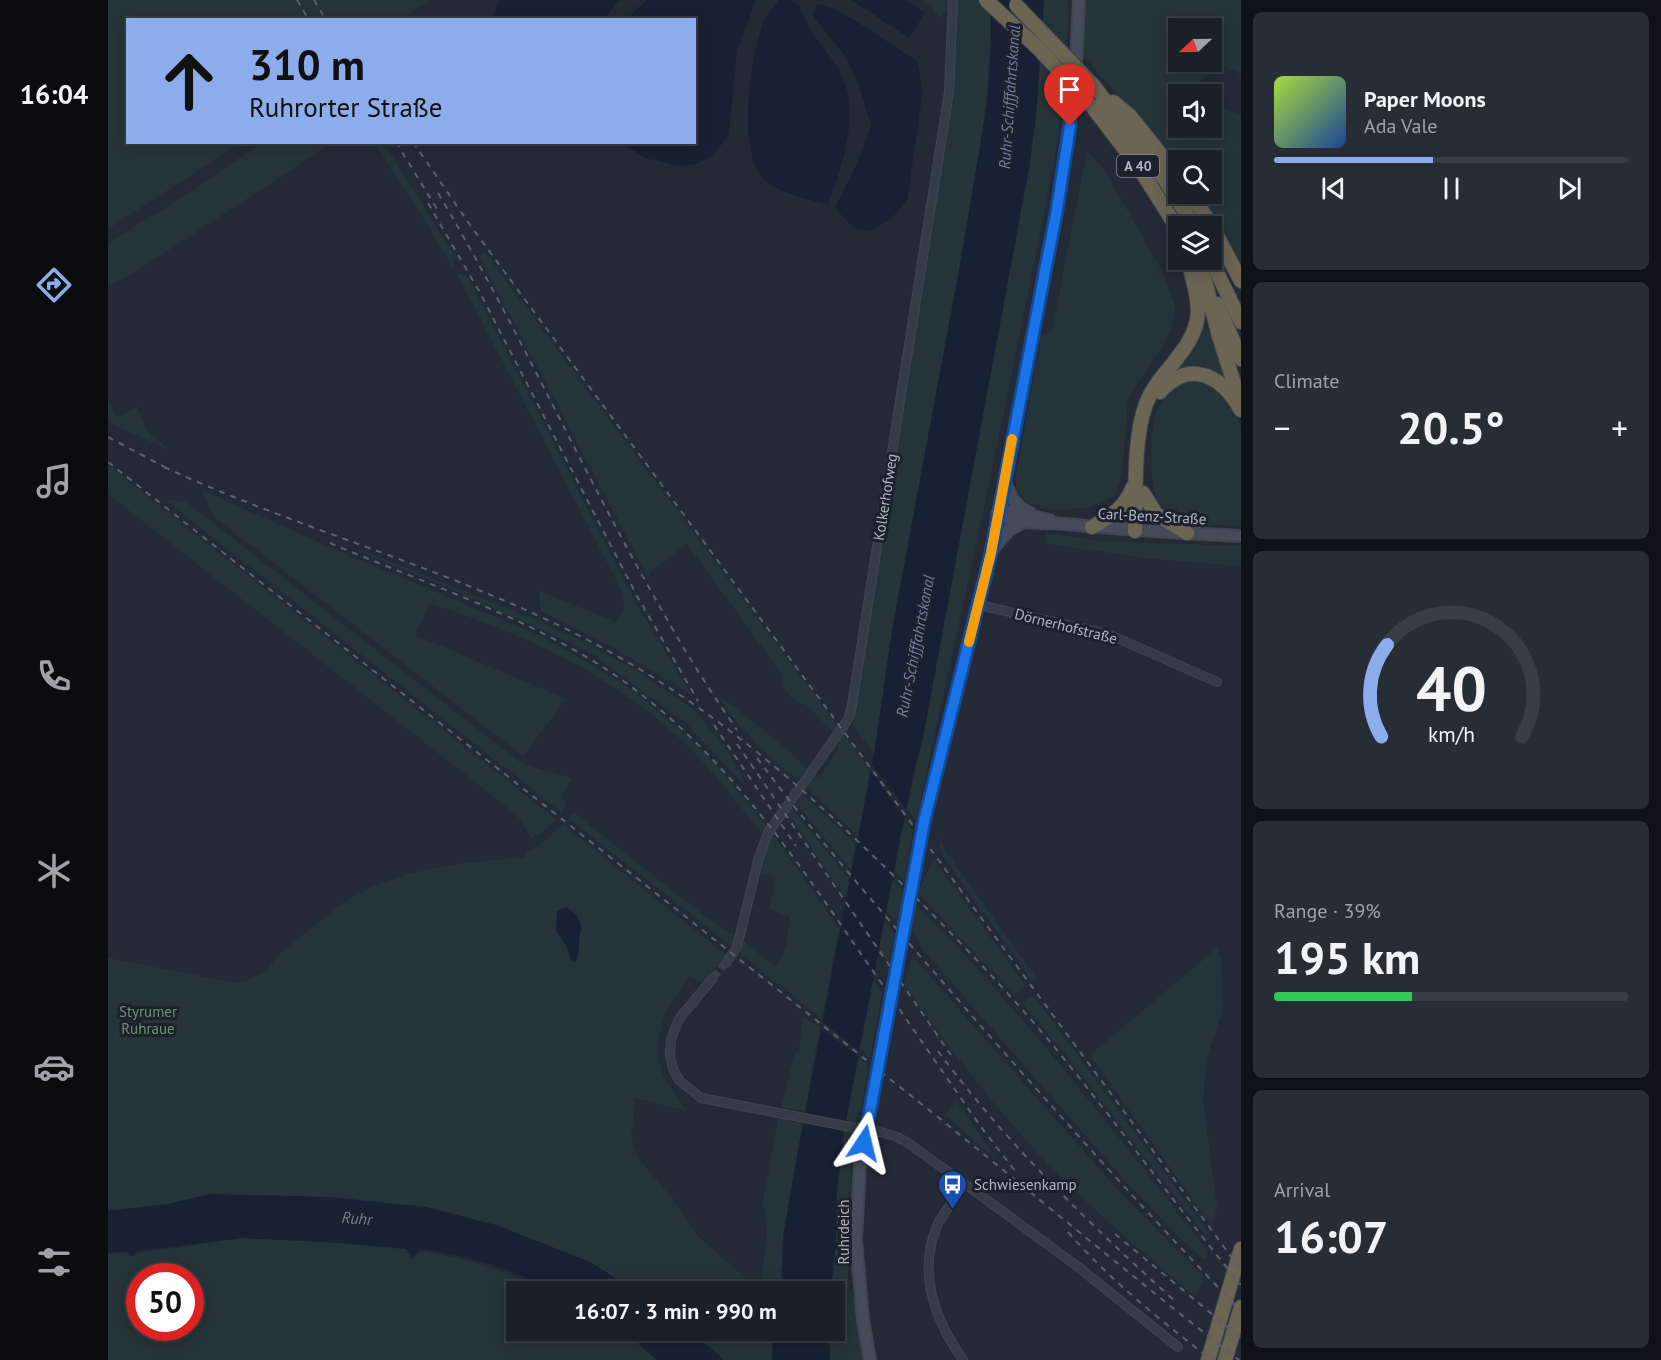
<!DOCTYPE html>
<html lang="en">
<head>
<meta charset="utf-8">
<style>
  body { margin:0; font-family:"PT Sans",sans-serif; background:#272d34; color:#f1f3f6; height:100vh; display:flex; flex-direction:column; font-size:22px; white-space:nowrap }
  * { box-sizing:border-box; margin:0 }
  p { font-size:20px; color:#9fa3a8 }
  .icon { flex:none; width:33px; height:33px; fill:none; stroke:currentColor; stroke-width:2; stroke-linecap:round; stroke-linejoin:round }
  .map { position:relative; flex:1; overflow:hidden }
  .side { display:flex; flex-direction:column; gap:12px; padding:12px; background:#0e1216; width:420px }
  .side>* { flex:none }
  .guide { position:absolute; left:18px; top:18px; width:570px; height:126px; border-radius:0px; box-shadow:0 3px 15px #0003,0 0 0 2px #383e45; background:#8dacec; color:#111; overflow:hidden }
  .needle { width:39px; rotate:248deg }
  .tools { position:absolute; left:1060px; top:18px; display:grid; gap:12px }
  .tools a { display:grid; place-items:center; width:54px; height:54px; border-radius:0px; background:#1a2028; box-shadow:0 3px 15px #0003,0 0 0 2px #383e45; font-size:30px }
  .speed { position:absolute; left:18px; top:1263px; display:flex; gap:12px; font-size:30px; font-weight:700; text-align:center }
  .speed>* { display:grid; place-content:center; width:78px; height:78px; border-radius:50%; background:#1a2028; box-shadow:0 3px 15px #0003,0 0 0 2px #383e45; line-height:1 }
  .speed .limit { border:9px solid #d22; background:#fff; color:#111 }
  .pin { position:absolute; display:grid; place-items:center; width:51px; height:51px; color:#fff; margin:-62px -26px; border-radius:50% 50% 50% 0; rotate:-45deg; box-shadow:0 0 6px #0007 }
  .pin .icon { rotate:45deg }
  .me { position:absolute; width:66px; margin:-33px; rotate:10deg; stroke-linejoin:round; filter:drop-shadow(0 0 4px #0008) }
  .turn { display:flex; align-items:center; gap:21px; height:126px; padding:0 24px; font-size:27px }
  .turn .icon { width:78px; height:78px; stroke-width:2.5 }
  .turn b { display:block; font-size:42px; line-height:51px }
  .big { font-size:45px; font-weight:600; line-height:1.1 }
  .side .tile { flex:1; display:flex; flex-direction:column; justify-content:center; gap:9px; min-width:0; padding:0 21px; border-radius:9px; background:#272d34 }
  .side .dial { align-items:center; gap:0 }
  .dial svg { height:156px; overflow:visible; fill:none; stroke:#383e45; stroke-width:7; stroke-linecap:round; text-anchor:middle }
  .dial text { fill:#f1f3f6; stroke:none }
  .song { display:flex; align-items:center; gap:18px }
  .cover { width:72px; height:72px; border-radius:9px; background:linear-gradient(135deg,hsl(80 70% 55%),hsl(220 70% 35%)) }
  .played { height:6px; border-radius:3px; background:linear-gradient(90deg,#8dacec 45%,#383e45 45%) }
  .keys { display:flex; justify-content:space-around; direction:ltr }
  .heat { display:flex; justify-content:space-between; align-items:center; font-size:33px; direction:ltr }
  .charge { height:9px; border-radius:4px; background:linear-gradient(90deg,#34c759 39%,#383e45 0) }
  .trip { position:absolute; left:398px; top:1281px; width:339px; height:60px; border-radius:0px; background:#1a2028; box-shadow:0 3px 15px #0003,0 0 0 2px #383e45; font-weight:600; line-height:60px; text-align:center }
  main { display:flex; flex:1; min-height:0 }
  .menu { display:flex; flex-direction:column; width:108px; justify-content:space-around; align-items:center; background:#0a0d10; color:#9fa3a8 }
  .menu .icon { width:42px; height:42px }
  .menu .active { color:#8dacec }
  .menu b { font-size:27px; color:#f1f3f6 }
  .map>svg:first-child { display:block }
  .green { fill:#253438; fill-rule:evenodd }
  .water { fill:#182133 }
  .pier { fill:#232a36 }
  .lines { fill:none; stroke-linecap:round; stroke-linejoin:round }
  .minor-tunnel { stroke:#383f4b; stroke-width:8; stroke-dasharray:8 4; stroke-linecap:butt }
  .minor-casing { stroke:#404550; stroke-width:10 }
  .secondary-casing { stroke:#404550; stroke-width:14 }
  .motorway-casing { stroke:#414752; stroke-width:16 }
  .minor { stroke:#363c47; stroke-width:8 }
  .secondary { stroke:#454b5a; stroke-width:10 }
  .motorway { stroke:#6c6554; stroke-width:14 }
  .rail { stroke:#59606e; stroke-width:2; stroke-dasharray:6 6; stroke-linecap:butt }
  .minor-bridge-casing { stroke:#404550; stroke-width:10; stroke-linecap:butt }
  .motorway-bridge-casing { stroke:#414752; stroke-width:16; stroke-linecap:butt }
  .minor-bridge { stroke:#363c47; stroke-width:8 }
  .motorway-bridge { stroke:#6c6554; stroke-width:14 }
  .route-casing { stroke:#114b97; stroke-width:15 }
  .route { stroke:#1a73e8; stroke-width:10 }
  .slow { stroke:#f59e0b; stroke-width:10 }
  .labels { text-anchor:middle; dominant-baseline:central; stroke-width:6; stroke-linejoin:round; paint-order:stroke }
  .shield { fill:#1c212c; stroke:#848a96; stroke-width:1.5 }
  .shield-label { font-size:14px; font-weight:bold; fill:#b1b7c3 }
  .street-label { font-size:15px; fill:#b1b7c3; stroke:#1c212c }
  .park-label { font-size:15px; fill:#6b9276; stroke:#1c212c }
  .poi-label { font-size:15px; fill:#b1b7c3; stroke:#1c212c; text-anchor:start }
  .water-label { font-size:16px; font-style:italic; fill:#6e7f9f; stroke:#1c212c }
</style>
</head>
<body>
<main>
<nav class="menu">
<b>16:04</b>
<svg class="icon active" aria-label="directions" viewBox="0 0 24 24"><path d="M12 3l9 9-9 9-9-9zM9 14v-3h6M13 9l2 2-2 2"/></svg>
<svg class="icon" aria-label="music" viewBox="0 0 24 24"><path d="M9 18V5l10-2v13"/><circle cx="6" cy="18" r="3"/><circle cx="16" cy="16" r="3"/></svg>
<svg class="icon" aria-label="phone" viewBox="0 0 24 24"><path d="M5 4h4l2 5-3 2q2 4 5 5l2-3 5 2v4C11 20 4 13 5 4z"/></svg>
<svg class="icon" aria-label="climate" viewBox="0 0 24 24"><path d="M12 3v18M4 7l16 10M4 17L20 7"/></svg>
<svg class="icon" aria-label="car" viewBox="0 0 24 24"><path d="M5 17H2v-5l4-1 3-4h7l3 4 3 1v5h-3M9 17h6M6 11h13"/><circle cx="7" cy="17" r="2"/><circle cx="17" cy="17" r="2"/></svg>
<svg class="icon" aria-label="filters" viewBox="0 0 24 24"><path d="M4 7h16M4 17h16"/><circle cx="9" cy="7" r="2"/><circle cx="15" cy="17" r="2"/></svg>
</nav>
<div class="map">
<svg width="1133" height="1360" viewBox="0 0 1133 1360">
  <rect width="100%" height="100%" fill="#232a36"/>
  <g class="green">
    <polygon points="0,0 320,0 296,19 20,20 20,142 132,143 0,229"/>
    <path d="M 814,0 L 883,0 C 884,115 859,229 838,342 C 812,480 786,617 766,755 L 736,711 L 741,707 L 838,91 L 840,9 L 831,18 L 822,6 Z"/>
    <path d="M 936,0 L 960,0 C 962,109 935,217 914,323 C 881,489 844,655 808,821 L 799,808 L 815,737 L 921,168 L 928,116 Z"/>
    <path d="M 977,0 L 1133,0 L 1133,79 L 1131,73 L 1114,64 L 1091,81 L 1092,94 L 1071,94 L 1071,128 L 1104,128 L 1104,103 L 1133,115 L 1133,268 L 1088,194 L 1104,194 L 1104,160 L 1071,160 L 1071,167 L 975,55 ZM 1071,28 L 1104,28 L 1104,62 L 1071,62 Z"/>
    <polygon points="153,143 224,143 38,265 0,287 0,243 81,193"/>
    <polygon points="266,143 276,143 347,257 345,268 319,224"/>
    <polygon points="979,151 995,168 1055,272 1067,306 1064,324 1057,342 1020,397 1014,475 1007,496 983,507 948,510 919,503 910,491 907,481 933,336 944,331"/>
    <polygon points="376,251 729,726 725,733 700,706 684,699 676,688 673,673 579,544 544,570 541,579 371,256"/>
    <polygon points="348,272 360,277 531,609 583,694 493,641 433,611 431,591 508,622 517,607 512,587"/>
    <polygon points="1096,319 1121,384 1106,373 1056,382 1090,333"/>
    <path d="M 1084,380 L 1104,384 L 1124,404 L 1133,428 L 1133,525 C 1108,525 1073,528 1054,507 C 1039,491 1041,423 1052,404 C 1059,390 1070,385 1084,380 Z"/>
    <polygon points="0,400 8,417 29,407 40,432 61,450 0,422"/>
    <polygon points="0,465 448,819 437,830 423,838 409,815 0,494"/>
    <path d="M 94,490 L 235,553 L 433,636 L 483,664 L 530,694 L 582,739 L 612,769 L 658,826 L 653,833 C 631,805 608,775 583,749 C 575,740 565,733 556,725 C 489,667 406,631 322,603 L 307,635 L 458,699 L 415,756 L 110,520 L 102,510 Z"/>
    <path d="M 57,500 L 77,501 L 413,763 C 429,770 447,771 463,779 L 454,795 L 458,805 L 453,812 Z"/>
    <polygon points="938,533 993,541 1133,546 1133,566 1035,558 937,543"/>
    <polygon points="248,550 256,551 426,619 482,645 529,671 588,711 601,729 610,737 637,781 634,783 577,722 478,650 343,589"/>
    <polygon points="611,697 620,702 673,744 699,768 690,780 647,744 637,729 633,729"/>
    <polygon points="735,734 762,771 750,836 697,786 706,775 711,778 731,749 729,742"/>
    <polygon points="693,792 747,844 743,870 687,802"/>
    <polygon points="683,807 741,879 738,898 679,812"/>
    <polygon points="466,813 598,917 628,936 625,947 461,819"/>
    <polygon points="796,819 805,831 796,881 786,870"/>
    <path d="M 455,824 L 619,956 L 594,983 L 582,975 L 558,1011 L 550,1041 L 550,1058 L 556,1078 L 579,1111 L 528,1098 L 523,1137 L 530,1158 L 563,1197 L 590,1236 L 652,1291 L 528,1291 L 482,1262 L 388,1225 L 103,1194 L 60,1204 L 0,1211 L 0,958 L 128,983 C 145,979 160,973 168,957 C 196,936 222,909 252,893 C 304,866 361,863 417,857 L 417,852 L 430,846 Z"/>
    <polygon points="664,833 731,928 714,1019 632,953 636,942 667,966 678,948 682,917 661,908 669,878 651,873"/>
    <polygon points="832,837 837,850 930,980 923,979 832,852"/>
    <polygon points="826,860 918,986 907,995 809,892"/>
    <polygon points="784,881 795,891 789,923 778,910"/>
    <path d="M 807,903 C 915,1011 1006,1132 1100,1251 L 1097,1260 L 1072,1238 L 1018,1182 L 816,951 L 802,926 Z"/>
    <polygon points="776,921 787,934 780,962 771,948"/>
    <polygon points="1109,948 1113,959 1114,1012 1098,1060 1095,1101 1109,1207 1104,1227 982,1055"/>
    <path d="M 805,957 L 1009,1189 L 1096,1277 L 1087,1297 C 1042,1258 996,1220 954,1178 C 894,1119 844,1051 795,983 Z"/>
    <polygon points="765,979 774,993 762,1058 752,1050"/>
    <polygon points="925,995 1102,1234 1101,1240 958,1055 914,1003"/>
    <polygon points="695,1016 712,1028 697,1110 673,1108 687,1052 691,1051"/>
    <polygon points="750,1057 761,1066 752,1111 750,1112 748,1121 743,1119 742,1121 738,1120"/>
    <polygon points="849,1101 890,1161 837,1115"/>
    <polygon points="670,1119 695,1123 675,1236 673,1291 653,1292 659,1230 655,1202"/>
    <path d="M 736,1131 L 748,1134 C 740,1187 738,1237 741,1291 L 748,1298 L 758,1360 L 722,1360 L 721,1331 L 726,1330 L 726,1292 L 723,1291 L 728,1242 L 729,1192 Z"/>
    <path d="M 135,1238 L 233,1243 L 298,1249 L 303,1260 L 313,1252 C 356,1257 400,1272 438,1291 L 408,1292 L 408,1330 L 509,1331 L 530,1343 L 549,1360 L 0,1360 L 0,1254 L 18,1253 L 24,1257 L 31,1253 ZM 32,1276 L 82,1276 L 82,1328 L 32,1328 Z"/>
    <polygon points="583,1331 665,1331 664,1360 616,1360"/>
  </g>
  <g class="water">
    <polygon points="393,0 512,0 507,5 496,19 386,19 390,3"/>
    <polygon points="539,0 648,0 629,51 621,134 606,155 589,164 571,166 537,158 515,143 586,142 586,20 519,19"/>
    <path d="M 671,0 L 682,0 L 691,5 C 699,31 719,49 732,72 C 754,114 734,164 720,205 C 700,199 665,192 653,176 C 629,145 643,58 655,23 C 658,15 666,7 671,0 Z"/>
    <polygon points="744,0 798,0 817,13 801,38"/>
    <polygon points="883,0 936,0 928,116 921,168 815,737 807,765 786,870 736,1131 729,1192 728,1242 723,1291 673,1292 675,1236 693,1134 766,755 784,630 849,281 872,147 880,95 883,44"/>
    <path d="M 709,4 C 730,5 788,48 809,61 L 815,90 L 799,201 L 783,219 L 761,231 L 745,228 L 727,208 L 748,166 L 763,126 L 751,85 L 737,56 L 704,15 Z"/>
    <path d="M 459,907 L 469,915 L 474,928 C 469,939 473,950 468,962 L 464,962 L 458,946 L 448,930 L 449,911 Z"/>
    <path d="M 103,1194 L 222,1197 L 318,1207 L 388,1225 L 482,1262 L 528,1291 L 443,1291 C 406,1269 356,1254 313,1249 L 304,1258 L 298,1249 L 233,1243 L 135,1238 L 29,1251 L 24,1256 L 19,1251 L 0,1252 L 0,1211 L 60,1204 Z"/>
    <polygon points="509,1331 583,1331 616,1360 549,1360 530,1343"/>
    <polygon points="665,1331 721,1331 722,1360 664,1360"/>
  </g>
  <g class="pier">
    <polygon points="761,760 801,813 799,821 760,767"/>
    <polygon points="711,1019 754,1053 753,1059 709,1025"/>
  </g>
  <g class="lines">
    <polyline class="minor-tunnel" points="605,978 618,963"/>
    <defs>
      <g id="minor">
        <polyline points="871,605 1000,634 1109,682"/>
        <polyline points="618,963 629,947 651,857 660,833 739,721 743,711 841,92 845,0"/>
        <polyline points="605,978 571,1019 563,1039 562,1055 565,1069 571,1080 593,1098 743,1127"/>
        <polyline points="772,1132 787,1136 800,1143 857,1184 969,1266 1070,1347"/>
        <path d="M 855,1360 C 827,1320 809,1274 829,1226 C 836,1211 848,1197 857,1184"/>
      </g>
      <g id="secondary">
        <path d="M 897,482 C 902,496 908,506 922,513"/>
        <path d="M 889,513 C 914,527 931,521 957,524 C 1016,530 1074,533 1133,536"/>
        <polyline points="890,513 905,512 942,520"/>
        <polyline points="884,550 901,530 914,523"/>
        <polyline points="762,1360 755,1320 748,1240 752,1163 816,822 883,553 949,209 967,85 971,0"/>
      </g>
      <g id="motorway">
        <polyline points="985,85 1057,180 1086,226"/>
        <polyline points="1005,102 1022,116 1071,177"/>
        <polyline points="983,105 1032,169 1071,231"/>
        <polyline points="1082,194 1101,221 1133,281"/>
        <polyline points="1103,260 1133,322"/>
        <polyline points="1096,277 1111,336 1131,399"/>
        <polyline points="1109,304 1133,359"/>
        <path d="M 1052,392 C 1082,358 1114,376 1133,410"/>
        <polyline points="1035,493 1048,514 1079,533"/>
        <path d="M 984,527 C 1002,517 1017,508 1025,487"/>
        <path d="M 1027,531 C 1028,493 1025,439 1038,404 C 1051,370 1087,351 1090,313 C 1091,295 1083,278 1081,260"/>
        <polyline points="1100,1360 1133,1249"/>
        <polyline points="1117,1360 1133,1307"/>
      </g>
    </defs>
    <use href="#minor" class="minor-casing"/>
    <use href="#secondary" class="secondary-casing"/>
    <use href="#motorway" class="motorway-casing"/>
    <use href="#minor" class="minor"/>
    <use href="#secondary" class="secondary"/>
    <use href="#motorway" class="motorway"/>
    <g class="rail">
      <polyline points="189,0 201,20"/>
      <polyline points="206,0 218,20"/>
      <polyline points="288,142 329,209"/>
      <polyline points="305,142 362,225 1133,1270"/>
      <path d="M 330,193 C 412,330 476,476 556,614 C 578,654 603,692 629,730"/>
      <polyline points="320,203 371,291 529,596 590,701"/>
      <polyline points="0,437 64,471"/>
      <path d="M 0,462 C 264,670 529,877 792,1087 C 906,1177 1016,1271 1131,1360"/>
      <path d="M 56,467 C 199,533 355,572 493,647 C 606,708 696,788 787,877 C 842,931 895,986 944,1044 C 1009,1123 1068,1206 1133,1285"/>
      <path d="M 222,543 C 309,580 410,614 490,664 C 598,732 671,834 742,938 C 786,1001 829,1064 873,1127 L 907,1171"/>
      <polyline points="606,725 688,846"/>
      <polyline points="629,744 843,1055"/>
      <path d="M 649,758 C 716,848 791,931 864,1016 C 952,1116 1040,1215 1133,1311"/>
      <path d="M 830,1051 C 898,1143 982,1225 1067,1301"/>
      <path d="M 960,1232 C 1003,1281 1053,1321 1104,1360"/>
      <polyline points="1007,1234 1133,1338"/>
    </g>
    <defs>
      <polyline id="minor-bridge" points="743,1127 772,1132"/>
      <g id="motorway-bridge">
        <polyline points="878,0 930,48 983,105"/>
        <polyline points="908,5 985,85"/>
      </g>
    </defs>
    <use href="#minor-bridge" class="minor-bridge-casing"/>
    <use href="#motorway-bridge" class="motorway-bridge-casing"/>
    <use href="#minor-bridge" class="minor-bridge"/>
    <use href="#motorway-bridge" class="motorway-bridge"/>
  </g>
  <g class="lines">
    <defs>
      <polyline id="route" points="756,1143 816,822 883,553 949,209 962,126"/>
    </defs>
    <use href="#route" class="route-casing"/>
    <use href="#route" class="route"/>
    <polyline class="slow" points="861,642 883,553 904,439"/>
  </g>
  <defs>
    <symbol id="bus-pin" viewBox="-11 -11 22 30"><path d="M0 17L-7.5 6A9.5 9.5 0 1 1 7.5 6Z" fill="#1a4fb4" stroke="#1c212c"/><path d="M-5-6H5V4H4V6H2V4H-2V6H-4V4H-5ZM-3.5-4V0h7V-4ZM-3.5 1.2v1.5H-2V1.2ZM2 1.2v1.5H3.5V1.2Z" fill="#fff"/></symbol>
  </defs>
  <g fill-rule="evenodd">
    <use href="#bus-pin" x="828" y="1168" width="33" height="45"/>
  </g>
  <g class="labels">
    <rect class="shield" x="1009" y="155" width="42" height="22" rx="4.5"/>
    <g class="shield-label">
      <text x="1030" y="166">A 40</text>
    </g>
    <g class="street-label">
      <text transform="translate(777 497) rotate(-81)">Kolkerhofweg</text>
      <text transform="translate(1044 516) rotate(3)">Carl-Benz-Straße</text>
      <text transform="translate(958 626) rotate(14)">Dörnerhofstraße</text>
      <text transform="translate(735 1232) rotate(-90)">Ruhrdeich</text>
    </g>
    <g class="park-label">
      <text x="40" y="1011">Styrumer<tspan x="40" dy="17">Ruhraue</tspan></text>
    </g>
    <g class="poi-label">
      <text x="866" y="1184">Schwiesenkamp</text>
    </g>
    <g class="water-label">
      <text transform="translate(901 97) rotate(-86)">Ruhr-Schifffahrtskanal</text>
      <text transform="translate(807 646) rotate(-79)">Ruhr-Schifffahrtskanal</text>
      <text transform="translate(249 1218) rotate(5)">Ruhr</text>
    </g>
  </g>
</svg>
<div class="tools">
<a><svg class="needle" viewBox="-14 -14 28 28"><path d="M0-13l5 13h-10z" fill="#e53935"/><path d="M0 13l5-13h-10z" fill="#9fa3a8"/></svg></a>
<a><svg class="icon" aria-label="sound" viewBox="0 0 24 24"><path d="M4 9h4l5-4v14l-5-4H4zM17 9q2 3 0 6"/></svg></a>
<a><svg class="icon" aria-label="search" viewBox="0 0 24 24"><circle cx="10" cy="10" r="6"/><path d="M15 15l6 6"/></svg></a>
<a><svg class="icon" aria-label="layers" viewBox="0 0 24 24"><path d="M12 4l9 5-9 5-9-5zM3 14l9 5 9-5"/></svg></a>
</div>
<div class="speed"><div class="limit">50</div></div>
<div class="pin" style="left:962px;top:126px;background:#d93025"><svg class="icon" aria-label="arrive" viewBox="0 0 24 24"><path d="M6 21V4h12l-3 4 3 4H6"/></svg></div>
<svg class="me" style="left:756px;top:1143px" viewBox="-20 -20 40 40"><path d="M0-17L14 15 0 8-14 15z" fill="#1a73e8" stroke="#fff" stroke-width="4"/></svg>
<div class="trip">16:07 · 3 min · 990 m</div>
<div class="guide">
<div class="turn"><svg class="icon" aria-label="ahead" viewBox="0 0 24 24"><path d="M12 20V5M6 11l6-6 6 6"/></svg><div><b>310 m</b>Ruhrorter Straße</div></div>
</div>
</div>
<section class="side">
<div class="tile">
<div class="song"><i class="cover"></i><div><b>Paper Moons</b><p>Ada Vale</p></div></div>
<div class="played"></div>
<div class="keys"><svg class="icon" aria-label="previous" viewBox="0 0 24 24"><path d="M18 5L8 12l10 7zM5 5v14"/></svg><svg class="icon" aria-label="pause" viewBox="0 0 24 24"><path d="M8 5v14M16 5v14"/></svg><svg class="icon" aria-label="next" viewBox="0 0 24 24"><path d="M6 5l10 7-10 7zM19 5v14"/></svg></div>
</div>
<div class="tile"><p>Climate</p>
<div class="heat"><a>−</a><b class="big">20.5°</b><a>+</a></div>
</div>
<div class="tile dial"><svg viewBox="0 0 100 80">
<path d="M14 69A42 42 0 1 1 86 69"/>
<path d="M14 69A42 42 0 0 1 17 22" stroke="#8dacec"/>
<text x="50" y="56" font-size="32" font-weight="700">40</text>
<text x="50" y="72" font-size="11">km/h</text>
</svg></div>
<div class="tile"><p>Range · 39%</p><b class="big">195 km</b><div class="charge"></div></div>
<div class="tile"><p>Arrival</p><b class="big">16:07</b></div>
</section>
</main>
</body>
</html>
